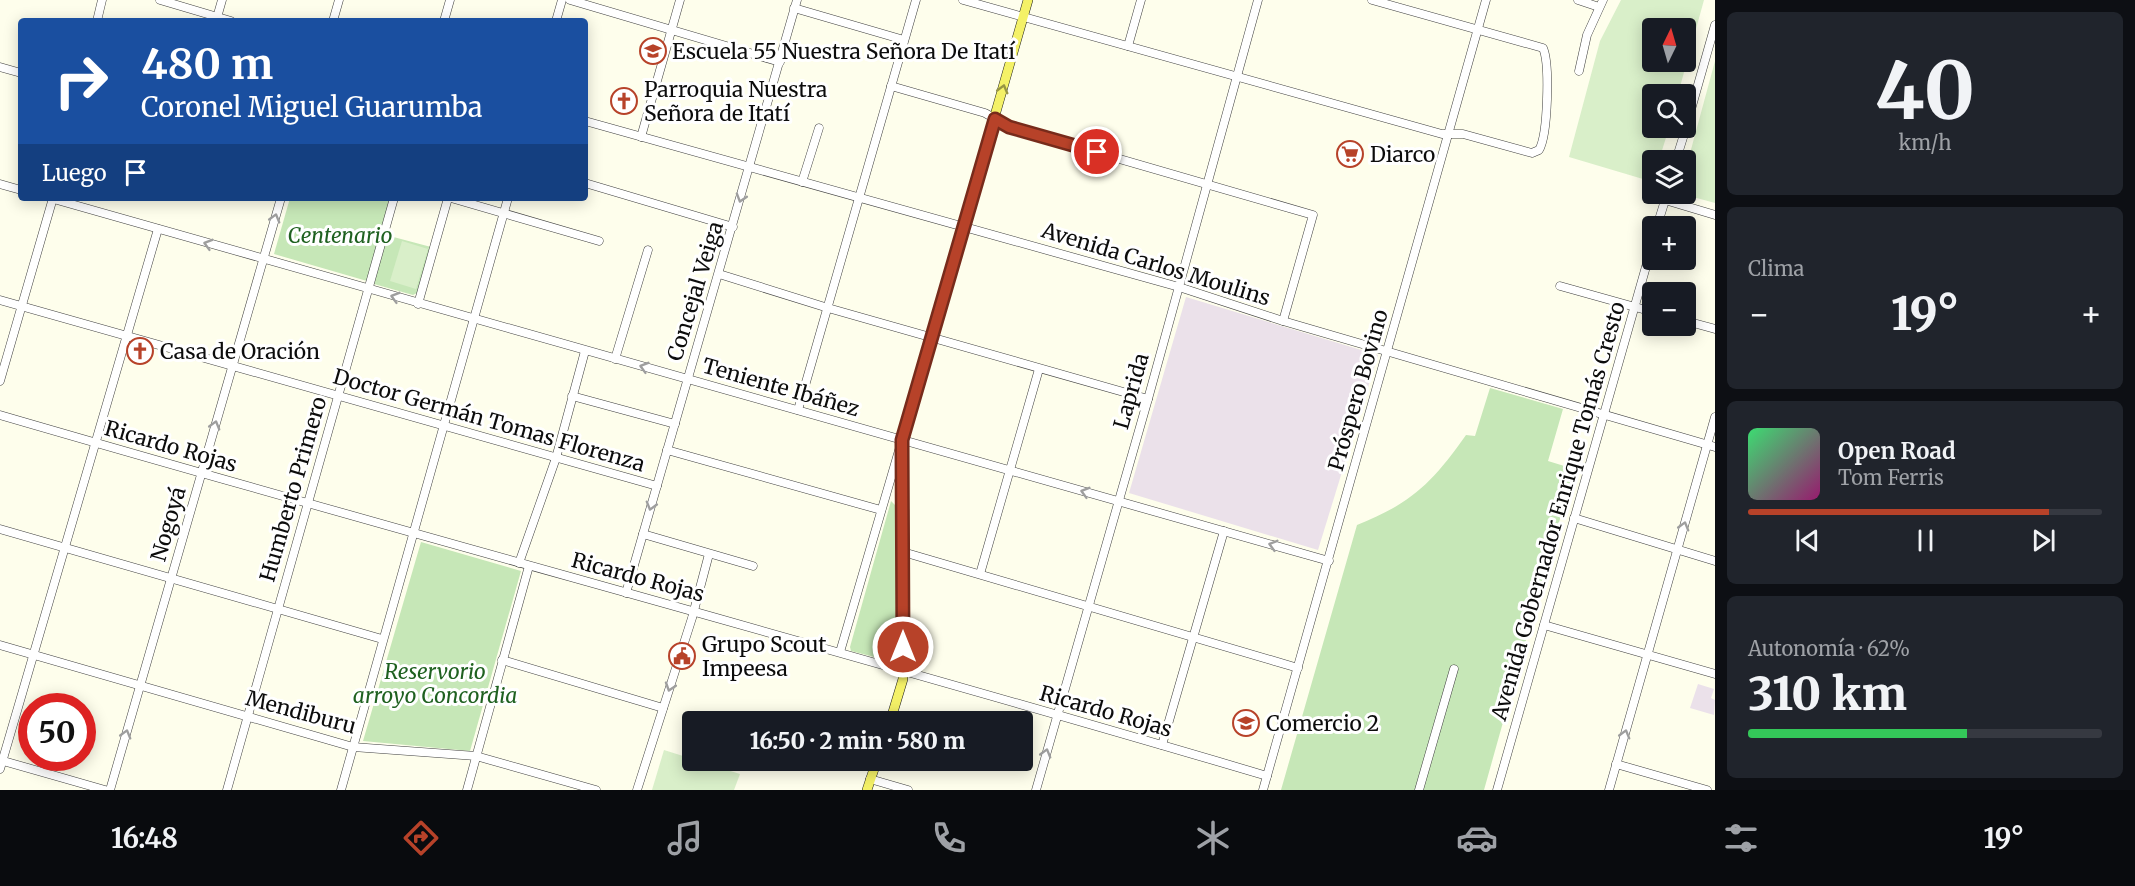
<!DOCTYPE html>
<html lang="es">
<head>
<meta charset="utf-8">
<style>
  body { margin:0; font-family:Merriweather,serif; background:#20242c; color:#f1f3f6; height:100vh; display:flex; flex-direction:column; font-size:22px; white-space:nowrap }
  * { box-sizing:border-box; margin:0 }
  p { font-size:20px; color:#9ea1a6 }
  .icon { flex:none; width:33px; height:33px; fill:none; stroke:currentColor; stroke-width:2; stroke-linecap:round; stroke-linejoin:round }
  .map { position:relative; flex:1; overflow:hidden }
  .side { display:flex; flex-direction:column; gap:12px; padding:12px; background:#0d0f14; width:420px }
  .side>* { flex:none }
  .top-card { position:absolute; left:18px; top:18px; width:570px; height:183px; border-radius:6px; box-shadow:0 3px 15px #0003; background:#1a4fa0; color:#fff; overflow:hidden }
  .needle { width:39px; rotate:5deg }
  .buttons { position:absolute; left:1642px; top:18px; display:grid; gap:12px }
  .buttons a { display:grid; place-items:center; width:54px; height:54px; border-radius:6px; background:#171b24; box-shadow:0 3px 15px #0003; font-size:30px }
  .speed { position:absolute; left:18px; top:693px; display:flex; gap:12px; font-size:30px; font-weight:700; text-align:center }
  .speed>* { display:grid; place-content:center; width:78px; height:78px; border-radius:50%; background:#171b24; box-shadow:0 3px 15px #0003; line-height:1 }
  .speed .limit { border:9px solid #d22; background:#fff; color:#111 }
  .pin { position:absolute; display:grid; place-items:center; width:51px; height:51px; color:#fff; margin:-26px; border:3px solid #fff; border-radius:50%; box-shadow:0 2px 6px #0007 }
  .me { position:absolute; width:66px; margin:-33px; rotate:0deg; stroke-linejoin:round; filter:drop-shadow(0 0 4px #0008) }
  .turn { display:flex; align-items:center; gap:21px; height:126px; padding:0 24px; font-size:27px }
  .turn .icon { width:78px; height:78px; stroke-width:2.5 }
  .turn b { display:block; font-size:42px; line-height:51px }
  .then { display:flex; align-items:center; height:57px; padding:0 24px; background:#0003; gap:12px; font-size:22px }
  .big { font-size:45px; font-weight:800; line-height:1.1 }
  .side .card { flex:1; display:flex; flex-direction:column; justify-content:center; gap:9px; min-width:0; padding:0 21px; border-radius:9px; background:#20242c }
  .side .dial { align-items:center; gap:0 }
  .dial b { font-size:78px; line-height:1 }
  .song { display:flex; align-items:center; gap:18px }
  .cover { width:72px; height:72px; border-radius:9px; background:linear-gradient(135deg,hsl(140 70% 55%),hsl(320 70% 35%)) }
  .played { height:6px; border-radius:3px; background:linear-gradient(90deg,#b74229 85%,#363941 85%) }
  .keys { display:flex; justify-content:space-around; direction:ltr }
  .heat { display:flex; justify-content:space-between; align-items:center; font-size:33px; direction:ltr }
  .charge { height:9px; border-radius:4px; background:linear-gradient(90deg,#34c759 62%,#363941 0) }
  .trip { position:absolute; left:682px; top:711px; width:351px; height:60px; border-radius:6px; background:#171b24; box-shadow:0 3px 15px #0003; font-weight:800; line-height:60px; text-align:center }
  .dock { display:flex; height:96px; justify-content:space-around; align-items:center; background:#090b0e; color:#9ea1a6 }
  .dock .icon { width:42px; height:42px }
  .dock .selected { color:#b74229 }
  .dock b { font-size:27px; color:#f1f3f6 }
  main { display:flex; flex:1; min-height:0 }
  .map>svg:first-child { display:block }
  .industrial { fill:#ebe1ea }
  .green { fill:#c6e7b7 }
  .pitch { fill:#d9efc9; fill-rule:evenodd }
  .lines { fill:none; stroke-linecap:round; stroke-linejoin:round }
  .minor-casing { stroke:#3f3f3f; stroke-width:9 }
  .major-casing { stroke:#1d1d1d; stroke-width:10 }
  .minor { stroke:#fff; stroke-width:8 }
  .major { stroke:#f4f167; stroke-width:9 }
  .oneway { stroke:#979543 }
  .oneway2 { stroke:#9e9e9e }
  .route-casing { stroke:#772b1b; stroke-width:15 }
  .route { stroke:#b74229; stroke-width:10 }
  .labels { text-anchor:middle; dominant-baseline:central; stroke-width:6; stroke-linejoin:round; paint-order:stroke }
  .poi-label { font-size:21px; fill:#0c0c0c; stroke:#fff; text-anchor:start }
  .park-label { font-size:21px; font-style:italic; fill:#1f6120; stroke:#fff }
  .street-label { font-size:21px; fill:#0c0c0c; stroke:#fff }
</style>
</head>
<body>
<main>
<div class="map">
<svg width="1715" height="790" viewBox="0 0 1715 790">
  <rect width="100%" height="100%" fill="#fefeec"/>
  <g class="industrial">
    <polygon points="1186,297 1378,355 1318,550 1129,493"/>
    <polygon points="1698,684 1714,689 1711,698 1715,700 1714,715 1690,708"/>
  </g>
  <g class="green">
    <polygon points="290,198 391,198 367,281 274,254"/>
    <polygon points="386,235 431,247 417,293 413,295 374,284"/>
    <path d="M 1490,388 L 1563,409 L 1548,461 L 1574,469 L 1484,790 L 1281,790 L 1357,525 C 1412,503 1432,483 1466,435 L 1475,436 Z"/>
    <polygon points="891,501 896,506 897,661 894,662 851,651 850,647"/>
    <polygon points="421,542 521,571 470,751 363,741"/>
  </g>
  <g class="pitch">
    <path d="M 1621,0 L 1704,0 L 1678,94 L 1653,94 L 1653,128 L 1669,128 L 1659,160 L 1653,160 L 1653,182 L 1569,157 L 1600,41 ZM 1686,28 L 1686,62 L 1653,62 L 1653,28 Z"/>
    <polygon points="1715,61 1715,203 1682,194 1686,194 1686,168"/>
    <polygon points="402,241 428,249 416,289 390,281"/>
    <polygon points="664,750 740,774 734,790 652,790"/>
  </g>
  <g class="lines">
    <defs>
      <g id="minor">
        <polyline points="160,0 231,21"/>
        <polyline points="570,0 780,62"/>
        <path d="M 963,0 L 1442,134 L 1463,134 L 1532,153 L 1539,150 C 1548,135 1550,64 1543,48 L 1372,0"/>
        <polyline points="1578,0 1599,7"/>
        <polyline points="794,8 904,40"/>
        <polyline points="97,21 102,0"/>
        <polyline points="216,21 222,0"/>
        <polyline points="333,21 339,0"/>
        <polyline points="444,21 450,0"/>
        <polyline points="556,21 562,0"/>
        <polyline points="1128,46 1141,0"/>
        <polyline points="0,67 21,73"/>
        <polyline points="1579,71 1587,35 1603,0"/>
        <polyline points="891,86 985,113 1009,127 1313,215 1283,321"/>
        <polyline points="585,121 1179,287 1283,321 1715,447"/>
        <polyline points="1686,127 1715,25"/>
        <polyline points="641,137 680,0"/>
        <polyline points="1676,160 1686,128"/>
        <polyline points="802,182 819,128"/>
        <polyline points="585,183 733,227"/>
        <polyline points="0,184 21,190"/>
        <polyline points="50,198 1329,561"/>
        <polyline points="451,198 599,241"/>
        <polyline points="1665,200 1715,215"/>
        <polyline points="1657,226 1667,194"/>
        <polyline points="719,274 828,308 1148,399"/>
        <polyline points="1560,286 1653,312"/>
        <polyline points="0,300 657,486"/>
        <polyline points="418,304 448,198"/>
        <polyline points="1686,321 1715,329"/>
        <polyline points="615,359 648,250"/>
        <polyline points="0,381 53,198"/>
        <polyline points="572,396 675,424"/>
        <polyline points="798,410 916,0"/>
        <path d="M 0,415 C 422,538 846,651 1267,776"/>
        <polyline points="667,450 881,510"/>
        <polyline points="1574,518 1715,561"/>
        <polyline points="0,529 382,639"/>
        <polyline points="643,534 753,566"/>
        <polyline points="903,552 1298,668"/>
        <polyline points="519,563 556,458 585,351"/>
        <polyline points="980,574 1039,369"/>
        <polyline points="626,593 797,0"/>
        <polyline points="1544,625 1715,674"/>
        <polyline points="0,645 353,747 476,756 596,790"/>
        <polyline points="840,652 900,447"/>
        <polyline points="502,660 663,708"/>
        <polyline points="1162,745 1224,531"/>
        <polyline points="0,760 105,790"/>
        <polyline points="1616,764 1707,790"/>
        <polyline points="0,769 158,229"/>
        <polyline points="870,779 908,790"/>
        <polyline points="110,790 281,198"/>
        <polyline points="227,790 394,198"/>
        <polyline points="341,790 508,198"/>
        <polyline points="467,790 529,566"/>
        <polyline points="637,790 692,618 709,554"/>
        <polyline points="1036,790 1148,399 1258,0"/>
        <polyline points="1263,790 1486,0"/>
        <polyline points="1419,790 1454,669"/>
        <polyline points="1497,790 1653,242"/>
        <polyline points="1609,790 1715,417"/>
      </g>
      <g id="major">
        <polyline points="890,722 903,679 902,440 1028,0"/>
        <polyline points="867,790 877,760"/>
      </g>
    </defs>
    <use href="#minor" class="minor-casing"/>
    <use href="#major" class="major-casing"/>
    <use href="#minor" class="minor"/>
    <use href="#major" class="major"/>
  </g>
  <defs><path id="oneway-chevron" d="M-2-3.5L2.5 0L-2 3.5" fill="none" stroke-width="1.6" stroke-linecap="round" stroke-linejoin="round" transform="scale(1.5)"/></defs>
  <use class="oneway" href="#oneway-chevron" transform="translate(1003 89) rotate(-75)"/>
  <g class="oneway2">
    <use href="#oneway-chevron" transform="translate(741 198) rotate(107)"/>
    <use href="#oneway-chevron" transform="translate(275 218) rotate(-74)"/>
    <use href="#oneway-chevron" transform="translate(208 244) rotate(-164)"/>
    <use href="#oneway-chevron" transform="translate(395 297) rotate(-164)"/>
    <use href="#oneway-chevron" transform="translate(644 367) rotate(-164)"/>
    <use href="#oneway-chevron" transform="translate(215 425) rotate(-74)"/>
    <use href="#oneway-chevron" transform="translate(1085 492) rotate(-164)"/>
    <use href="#oneway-chevron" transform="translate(651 506) rotate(106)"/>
    <use href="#oneway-chevron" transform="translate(1684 526) rotate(-74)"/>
    <use href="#oneway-chevron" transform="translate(1273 545) rotate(-164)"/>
    <use href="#oneway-chevron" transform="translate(670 687) rotate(108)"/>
    <use href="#oneway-chevron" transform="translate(126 734) rotate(-74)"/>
    <use href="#oneway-chevron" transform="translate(1625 734) rotate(-74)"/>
    <use href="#oneway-chevron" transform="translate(1046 753) rotate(-74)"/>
  </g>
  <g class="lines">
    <defs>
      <polyline id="route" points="903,647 902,440 995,119 1009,127 1097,152"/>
    </defs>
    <use href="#route" class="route-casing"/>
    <use href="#route" class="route"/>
  </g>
  <defs>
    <symbol id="school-ring" viewBox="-11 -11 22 22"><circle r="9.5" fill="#fff" stroke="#b74229" stroke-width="1.5"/><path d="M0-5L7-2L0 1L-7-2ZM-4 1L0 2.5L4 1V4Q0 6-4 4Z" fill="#b74229"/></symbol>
    <symbol id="church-ring" viewBox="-11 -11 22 22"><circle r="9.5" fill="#fff" stroke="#b74229" stroke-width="1.5"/><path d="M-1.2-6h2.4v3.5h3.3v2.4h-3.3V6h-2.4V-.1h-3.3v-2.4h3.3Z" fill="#b74229"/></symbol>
    <symbol id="supermarket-ring" viewBox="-11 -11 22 22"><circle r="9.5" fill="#fff" stroke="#b74229" stroke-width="1.5"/><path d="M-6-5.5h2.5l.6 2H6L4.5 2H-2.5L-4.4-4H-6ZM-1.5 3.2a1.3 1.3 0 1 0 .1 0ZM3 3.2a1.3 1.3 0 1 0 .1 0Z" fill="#b74229"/></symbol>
    <symbol id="civic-ring" viewBox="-11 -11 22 22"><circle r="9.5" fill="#fff" stroke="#b74229" stroke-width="1.5"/><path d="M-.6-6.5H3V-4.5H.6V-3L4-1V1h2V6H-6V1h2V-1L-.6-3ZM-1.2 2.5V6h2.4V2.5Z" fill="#b74229"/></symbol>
  </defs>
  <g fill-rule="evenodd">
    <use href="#school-ring" x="638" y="36" width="30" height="30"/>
    <use href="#church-ring" x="609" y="86" width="30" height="30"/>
    <use href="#supermarket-ring" x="1335" y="139" width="30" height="30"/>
    <use href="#church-ring" x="125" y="336" width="30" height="30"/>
    <use href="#civic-ring" x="667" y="641" width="30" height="30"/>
    <use href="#school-ring" x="1231" y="708" width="30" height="30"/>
  </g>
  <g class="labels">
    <g class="poi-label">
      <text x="672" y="51">Escuela 55 Nuestra Señora De Itatí</text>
      <text x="644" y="89">Parroquia Nuestra<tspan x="644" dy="24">Señora de Itatí</tspan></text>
      <text x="1370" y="154">Diarco</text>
      <text x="160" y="351">Casa de Oración</text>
      <text x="702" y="644">Grupo Scout<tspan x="702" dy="24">Impeesa</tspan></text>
      <text x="1266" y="723">Comercio 2</text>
    </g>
    <g class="park-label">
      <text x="340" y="235">Centenario</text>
      <text x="435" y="671">Reservorio<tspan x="435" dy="24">arroyo Concordia</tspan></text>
    </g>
    <g class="street-label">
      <text transform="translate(1156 264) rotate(17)">Avenida Carlos Moulins</text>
      <text transform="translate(695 291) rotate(-73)">Concejal Veiga</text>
      <text transform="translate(781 387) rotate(16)">Teniente Ibáñez</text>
      <text transform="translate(1358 390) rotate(-74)">Próspero Bovino</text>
      <text transform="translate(1131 391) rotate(-74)">Laprida</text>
      <text transform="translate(489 420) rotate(16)">Doctor Germán Tomas Florenza</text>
      <text transform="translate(171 446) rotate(16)">Ricardo Rojas</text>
      <text transform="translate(293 489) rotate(-74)">Humberto Primero</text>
      <text transform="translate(1558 511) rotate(-74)">Avenida Gobernador Enrique Tomás Cresto</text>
      <text transform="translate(168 524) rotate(-74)">Nogoyá</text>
      <text transform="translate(638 577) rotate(15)">Ricardo Rojas</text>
      <text transform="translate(1106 711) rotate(16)">Ricardo Rojas</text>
      <text transform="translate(301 712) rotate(15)">Mendiburu</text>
    </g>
  </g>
</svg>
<div class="buttons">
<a><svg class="needle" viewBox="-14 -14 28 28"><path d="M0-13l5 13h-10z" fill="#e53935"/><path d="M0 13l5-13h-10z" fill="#9ea1a6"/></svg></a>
<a><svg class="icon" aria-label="search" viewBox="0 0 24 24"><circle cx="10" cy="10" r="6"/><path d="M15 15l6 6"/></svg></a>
<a><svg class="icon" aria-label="layers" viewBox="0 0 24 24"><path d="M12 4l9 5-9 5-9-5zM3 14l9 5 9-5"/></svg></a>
<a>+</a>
<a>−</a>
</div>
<div class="speed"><div class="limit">50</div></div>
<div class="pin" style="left:1097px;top:152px;background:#d93025"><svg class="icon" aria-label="arrive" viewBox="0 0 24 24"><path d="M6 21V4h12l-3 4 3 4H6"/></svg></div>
<svg class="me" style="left:903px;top:647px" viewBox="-20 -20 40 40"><circle r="17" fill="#b74229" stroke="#fff" stroke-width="3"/><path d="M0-11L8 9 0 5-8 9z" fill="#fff"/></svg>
<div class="trip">16:50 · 2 min · 580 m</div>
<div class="top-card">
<div class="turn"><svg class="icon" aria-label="right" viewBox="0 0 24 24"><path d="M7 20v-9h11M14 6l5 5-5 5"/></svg><div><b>480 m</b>Coronel Miguel Guarumba</div></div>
<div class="then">Luego<svg class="icon" aria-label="arrive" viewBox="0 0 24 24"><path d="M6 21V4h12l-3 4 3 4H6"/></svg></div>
</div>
</div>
<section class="side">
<div class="card dial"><b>40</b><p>km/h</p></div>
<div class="card"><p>Clima</p>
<div class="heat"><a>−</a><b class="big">19°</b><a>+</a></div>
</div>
<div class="card">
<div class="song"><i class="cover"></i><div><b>Open Road</b><p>Tom Ferris</p></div></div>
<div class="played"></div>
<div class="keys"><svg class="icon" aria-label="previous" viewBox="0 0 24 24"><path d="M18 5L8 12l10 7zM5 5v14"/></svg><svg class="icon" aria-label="pause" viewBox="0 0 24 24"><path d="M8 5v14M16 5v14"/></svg><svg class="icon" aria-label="next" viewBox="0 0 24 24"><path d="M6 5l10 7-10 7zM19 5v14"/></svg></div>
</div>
<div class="card"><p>Autonomía · 62%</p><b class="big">310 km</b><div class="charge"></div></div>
</section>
</main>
<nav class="dock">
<b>16:48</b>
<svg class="icon selected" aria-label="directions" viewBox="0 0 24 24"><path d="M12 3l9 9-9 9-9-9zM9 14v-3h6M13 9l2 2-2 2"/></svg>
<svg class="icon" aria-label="music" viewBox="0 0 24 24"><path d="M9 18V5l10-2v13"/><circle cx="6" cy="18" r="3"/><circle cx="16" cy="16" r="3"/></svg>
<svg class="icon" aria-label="phone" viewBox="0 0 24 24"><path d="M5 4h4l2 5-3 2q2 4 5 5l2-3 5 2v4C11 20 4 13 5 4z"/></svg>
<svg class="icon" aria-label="climate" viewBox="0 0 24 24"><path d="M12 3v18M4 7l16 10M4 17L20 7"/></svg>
<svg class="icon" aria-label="car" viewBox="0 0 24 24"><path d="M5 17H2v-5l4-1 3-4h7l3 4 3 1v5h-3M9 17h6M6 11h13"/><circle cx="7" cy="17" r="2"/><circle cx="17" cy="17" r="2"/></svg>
<svg class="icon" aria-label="filters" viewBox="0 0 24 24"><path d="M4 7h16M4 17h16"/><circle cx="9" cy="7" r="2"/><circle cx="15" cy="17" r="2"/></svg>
<b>19°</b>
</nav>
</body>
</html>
